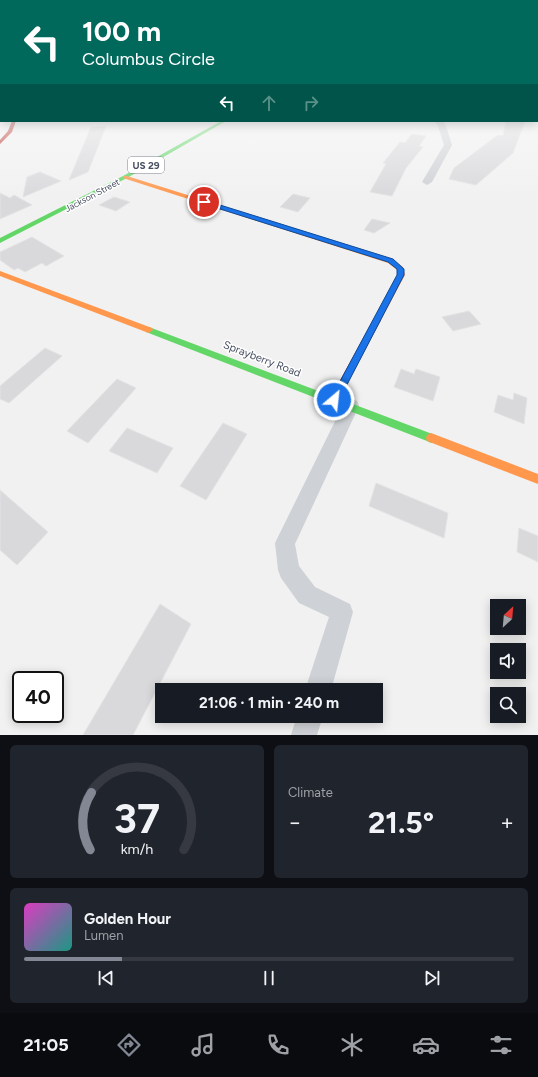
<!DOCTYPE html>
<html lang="en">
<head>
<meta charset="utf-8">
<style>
  body { margin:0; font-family:Figtree,sans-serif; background:#20242c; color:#f1f3f6; height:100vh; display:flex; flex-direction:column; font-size:15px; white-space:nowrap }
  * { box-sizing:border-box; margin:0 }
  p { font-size:13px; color:#9ea1a6 }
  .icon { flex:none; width:22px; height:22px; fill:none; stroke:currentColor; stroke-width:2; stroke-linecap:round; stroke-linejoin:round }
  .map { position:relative; height:735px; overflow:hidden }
  .panel { display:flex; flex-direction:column; gap:10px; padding:10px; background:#0d0f14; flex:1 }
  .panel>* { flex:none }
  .hud { position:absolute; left:0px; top:0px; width:538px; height:122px; box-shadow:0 2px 10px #0003; background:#00695c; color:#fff; overflow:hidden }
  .needle { width:26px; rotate:26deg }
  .buttons { position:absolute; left:490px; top:599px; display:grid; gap:8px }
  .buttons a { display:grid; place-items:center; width:36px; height:36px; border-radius:0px; background:#171b24; box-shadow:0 2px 10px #0003; font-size:20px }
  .speed { position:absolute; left:12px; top:671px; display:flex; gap:8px; font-size:20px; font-weight:700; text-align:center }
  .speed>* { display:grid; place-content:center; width:52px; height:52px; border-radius:50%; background:#171b24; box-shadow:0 2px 10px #0003; line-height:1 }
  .speed .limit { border:2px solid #111; border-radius:6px; background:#fff; color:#111 }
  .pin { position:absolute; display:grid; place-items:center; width:34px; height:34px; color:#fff; margin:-17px; border:2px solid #fff; border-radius:50%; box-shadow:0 1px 4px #0007 }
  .me { position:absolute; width:44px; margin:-22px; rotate:28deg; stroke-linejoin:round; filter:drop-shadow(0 0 3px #0008) }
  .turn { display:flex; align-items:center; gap:14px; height:84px; padding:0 16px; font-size:18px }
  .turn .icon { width:52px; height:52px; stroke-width:2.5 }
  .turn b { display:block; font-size:28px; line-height:34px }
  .lanes { display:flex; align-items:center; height:38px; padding:0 16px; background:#0003; justify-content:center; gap:20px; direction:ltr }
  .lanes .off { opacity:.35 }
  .big { font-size:30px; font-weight:700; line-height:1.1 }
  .panel .widget { flex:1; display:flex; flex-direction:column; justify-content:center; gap:6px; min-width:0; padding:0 14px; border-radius:6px; background:#20242c }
  .panel .dial { align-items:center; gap:0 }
  .dial svg { height:104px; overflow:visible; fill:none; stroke:#363941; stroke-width:7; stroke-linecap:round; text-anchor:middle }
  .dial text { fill:#f1f3f6; stroke:none }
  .song { display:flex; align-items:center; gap:12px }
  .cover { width:48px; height:48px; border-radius:6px; background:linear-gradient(135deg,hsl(310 70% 55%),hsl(170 70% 35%)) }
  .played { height:4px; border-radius:2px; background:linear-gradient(90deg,#828793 20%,#363941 20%) }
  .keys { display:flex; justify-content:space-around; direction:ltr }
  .heat { display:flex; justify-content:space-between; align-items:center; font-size:22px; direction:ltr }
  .panel .tiles { flex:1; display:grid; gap:10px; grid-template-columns:1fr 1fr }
  .widget:last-child { grid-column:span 2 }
  .trip { position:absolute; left:155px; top:683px; width:228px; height:40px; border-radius:0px; background:#171b24; box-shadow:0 2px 10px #0003; font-weight:700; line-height:40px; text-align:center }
  .tabs { display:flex; height:64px; justify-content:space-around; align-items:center; background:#090b0e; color:#9ea1a6 }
  .tabs .icon { width:28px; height:28px }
  .tabs .selected { color:#828793 }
  .tabs b { font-size:18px; color:#f1f3f6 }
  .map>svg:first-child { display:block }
  .building { fill:#d9d8db; stroke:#e3e2e4 }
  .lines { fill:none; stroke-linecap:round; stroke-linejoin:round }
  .street { fill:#ced1d5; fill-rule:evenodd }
  .fast { fill:#63d668; fill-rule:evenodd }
  .slow { fill:#ff974d; fill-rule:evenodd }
  .jam { fill:#b3261e; fill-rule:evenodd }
  .route { fill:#1a73e8; stroke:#114b97 }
  .labels { text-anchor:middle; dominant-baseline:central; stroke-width:3; stroke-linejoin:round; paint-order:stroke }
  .far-street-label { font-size:9px; fill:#464e60; stroke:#fff }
  .shield { fill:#fff; stroke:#7e8390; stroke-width:1 }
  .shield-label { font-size:10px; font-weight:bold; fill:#464e60 }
  .street-label { font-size:11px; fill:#464e60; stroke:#fff }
</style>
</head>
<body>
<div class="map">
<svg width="538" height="735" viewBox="0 0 538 735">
  <rect width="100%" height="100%" fill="#f2f1f1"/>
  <g class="building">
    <polygon points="506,121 525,121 513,153 476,185 449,179 454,168 498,135 503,136"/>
    <polygon points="106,126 88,172 69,180 91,127"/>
    <polygon points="412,134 426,136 419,146 423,147 406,168 392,196 370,192 386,164 383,163 400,142 405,143"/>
    <polygon points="40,172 61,181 23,197 27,177"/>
    <polygon points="0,193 10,198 14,195 32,205 0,219"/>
    <polygon points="293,194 310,198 298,212 280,207"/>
    <polygon points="114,197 130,202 116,211 99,205"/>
    <polygon points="372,219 390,223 374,233 364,230"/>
    <polygon points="32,237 64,256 46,266 42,263 25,272 18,268 14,270 0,260 0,252"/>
    <polygon points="469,311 481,324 453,331 442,317"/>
    <polygon points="45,348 62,356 9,403 0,399 0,386"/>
    <polygon points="401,369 414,374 416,369 440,377 433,401 394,387"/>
    <polygon points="117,379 136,388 88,443 67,431"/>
    <polygon points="514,393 527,398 524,424 494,412 498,395 513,400"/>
    <polygon points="223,423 247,434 206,500 180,486"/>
    <polygon points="127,428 173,448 157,473 109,451"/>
    <polygon points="376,483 448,513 444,538 369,506"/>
    <polygon points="0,490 48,532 17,565 0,550"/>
    <polygon points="519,528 538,536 538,562 517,552"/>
    <polygon points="160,604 191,624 133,735 83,735"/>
  </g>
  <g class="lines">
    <g class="street">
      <rect x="537" y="109" width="1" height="5"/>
      <polygon points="434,121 442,121 445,123 452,145 432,182 427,185 422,182 444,145 438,126"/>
      <polygon points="351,399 357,401 359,406 295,544 299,566 315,587 350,604 353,612 331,690 305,690 329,617 299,603 281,578 278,570 275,543 345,401"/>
      <polygon points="297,716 323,716 317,735 291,735"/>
    </g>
    <g class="fast">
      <polygon points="221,121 226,121 127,178 0,243 0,238 123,176"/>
      <polygon points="149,327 435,435 436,438 435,441 431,443 427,441 146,332 145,330"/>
    </g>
    <g class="slow">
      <polygon points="123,176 127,176 392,259 403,267 405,275 380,322 374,322 373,320 397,275 397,270 388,263 123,178"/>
      <polygon points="0,271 152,328 153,330 149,333 146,332 0,276"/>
      <polygon points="431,433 538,474 538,484 427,441 426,438 427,435"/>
    </g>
    <g class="jam">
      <polygon points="12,121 16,121 12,132 0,144 0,140 8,131"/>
      <polygon points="377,317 381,320 337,403 334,404 331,403 329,400 331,397 373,320"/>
    </g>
  </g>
  <linearGradient id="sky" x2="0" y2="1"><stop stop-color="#8dc0ed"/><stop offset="0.48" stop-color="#f9f9f9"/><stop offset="1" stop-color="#f9f9f9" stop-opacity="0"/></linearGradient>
  <rect width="538" height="198" fill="url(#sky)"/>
  <polygon class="route" points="204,200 393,259 404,269 404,275 338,402 331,402 330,400 397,275 397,269 388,262 201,203 201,202"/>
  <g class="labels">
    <g class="far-street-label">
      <text transform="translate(92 195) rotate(-28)">Jackson Street</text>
    </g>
    <rect class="shield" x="128" y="157" width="36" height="16" rx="3"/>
    <g class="shield-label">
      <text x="146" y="165">US 29</text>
    </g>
    <g class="street-label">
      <text transform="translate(262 359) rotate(21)">Sprayberry Road</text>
    </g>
  </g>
</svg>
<div class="buttons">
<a><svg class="needle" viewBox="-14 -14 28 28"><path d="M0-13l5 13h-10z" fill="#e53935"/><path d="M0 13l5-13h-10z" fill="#9ea1a6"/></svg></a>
<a><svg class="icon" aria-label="sound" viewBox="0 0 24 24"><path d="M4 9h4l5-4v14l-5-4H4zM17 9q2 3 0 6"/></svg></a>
<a><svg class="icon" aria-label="search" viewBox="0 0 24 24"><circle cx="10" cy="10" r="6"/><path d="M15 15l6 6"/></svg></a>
</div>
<div class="speed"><div class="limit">40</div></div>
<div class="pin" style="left:204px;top:202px;background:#d93025"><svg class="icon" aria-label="arrive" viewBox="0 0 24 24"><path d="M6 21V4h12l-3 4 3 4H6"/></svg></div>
<svg class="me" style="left:334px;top:400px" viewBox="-20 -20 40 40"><circle r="17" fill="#1a73e8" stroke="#fff" stroke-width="3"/><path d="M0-11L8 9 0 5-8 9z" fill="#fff"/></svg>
<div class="trip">21:06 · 1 min · 240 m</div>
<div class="hud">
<div class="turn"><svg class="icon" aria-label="left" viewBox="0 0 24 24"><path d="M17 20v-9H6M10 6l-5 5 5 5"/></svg><div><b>100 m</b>Columbus Circle</div></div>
<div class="lanes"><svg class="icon" aria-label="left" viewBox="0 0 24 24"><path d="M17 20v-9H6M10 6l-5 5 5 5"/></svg><svg class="icon off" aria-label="ahead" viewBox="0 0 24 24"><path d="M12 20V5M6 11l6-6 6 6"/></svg><svg class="icon off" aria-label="right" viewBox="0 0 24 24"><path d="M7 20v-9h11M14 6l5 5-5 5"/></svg></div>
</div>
</div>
<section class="panel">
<div class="tiles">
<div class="widget dial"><svg viewBox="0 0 100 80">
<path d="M14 69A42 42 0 1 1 86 69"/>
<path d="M14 69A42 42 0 0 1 15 25" stroke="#828793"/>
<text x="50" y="56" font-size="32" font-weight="700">37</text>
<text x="50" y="72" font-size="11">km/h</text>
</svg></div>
<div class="widget"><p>Climate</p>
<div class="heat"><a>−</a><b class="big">21.5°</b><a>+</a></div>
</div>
<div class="widget">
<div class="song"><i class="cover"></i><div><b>Golden Hour</b><p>Lumen</p></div></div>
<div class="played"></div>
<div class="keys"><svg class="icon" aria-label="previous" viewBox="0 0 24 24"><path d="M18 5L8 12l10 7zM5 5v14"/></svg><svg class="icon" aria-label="pause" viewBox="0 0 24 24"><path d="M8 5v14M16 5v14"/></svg><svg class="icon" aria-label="next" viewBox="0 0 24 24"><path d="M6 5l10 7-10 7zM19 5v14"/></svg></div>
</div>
</div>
</section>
<nav class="tabs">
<b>21:05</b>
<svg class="icon selected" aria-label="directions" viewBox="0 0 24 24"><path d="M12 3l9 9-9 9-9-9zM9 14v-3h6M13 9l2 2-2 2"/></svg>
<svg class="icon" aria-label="music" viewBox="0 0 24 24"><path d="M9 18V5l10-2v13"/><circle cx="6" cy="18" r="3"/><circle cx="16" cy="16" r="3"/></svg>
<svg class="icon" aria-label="phone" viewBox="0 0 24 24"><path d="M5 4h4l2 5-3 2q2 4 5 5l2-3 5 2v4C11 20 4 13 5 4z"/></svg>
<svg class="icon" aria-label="climate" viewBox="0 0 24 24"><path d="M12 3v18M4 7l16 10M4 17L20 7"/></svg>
<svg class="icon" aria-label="car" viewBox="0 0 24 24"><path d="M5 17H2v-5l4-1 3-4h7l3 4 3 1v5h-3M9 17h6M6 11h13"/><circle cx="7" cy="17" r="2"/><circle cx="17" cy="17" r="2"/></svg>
<svg class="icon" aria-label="filters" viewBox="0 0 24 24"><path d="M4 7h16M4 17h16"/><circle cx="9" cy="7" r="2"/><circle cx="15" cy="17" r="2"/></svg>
</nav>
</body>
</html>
